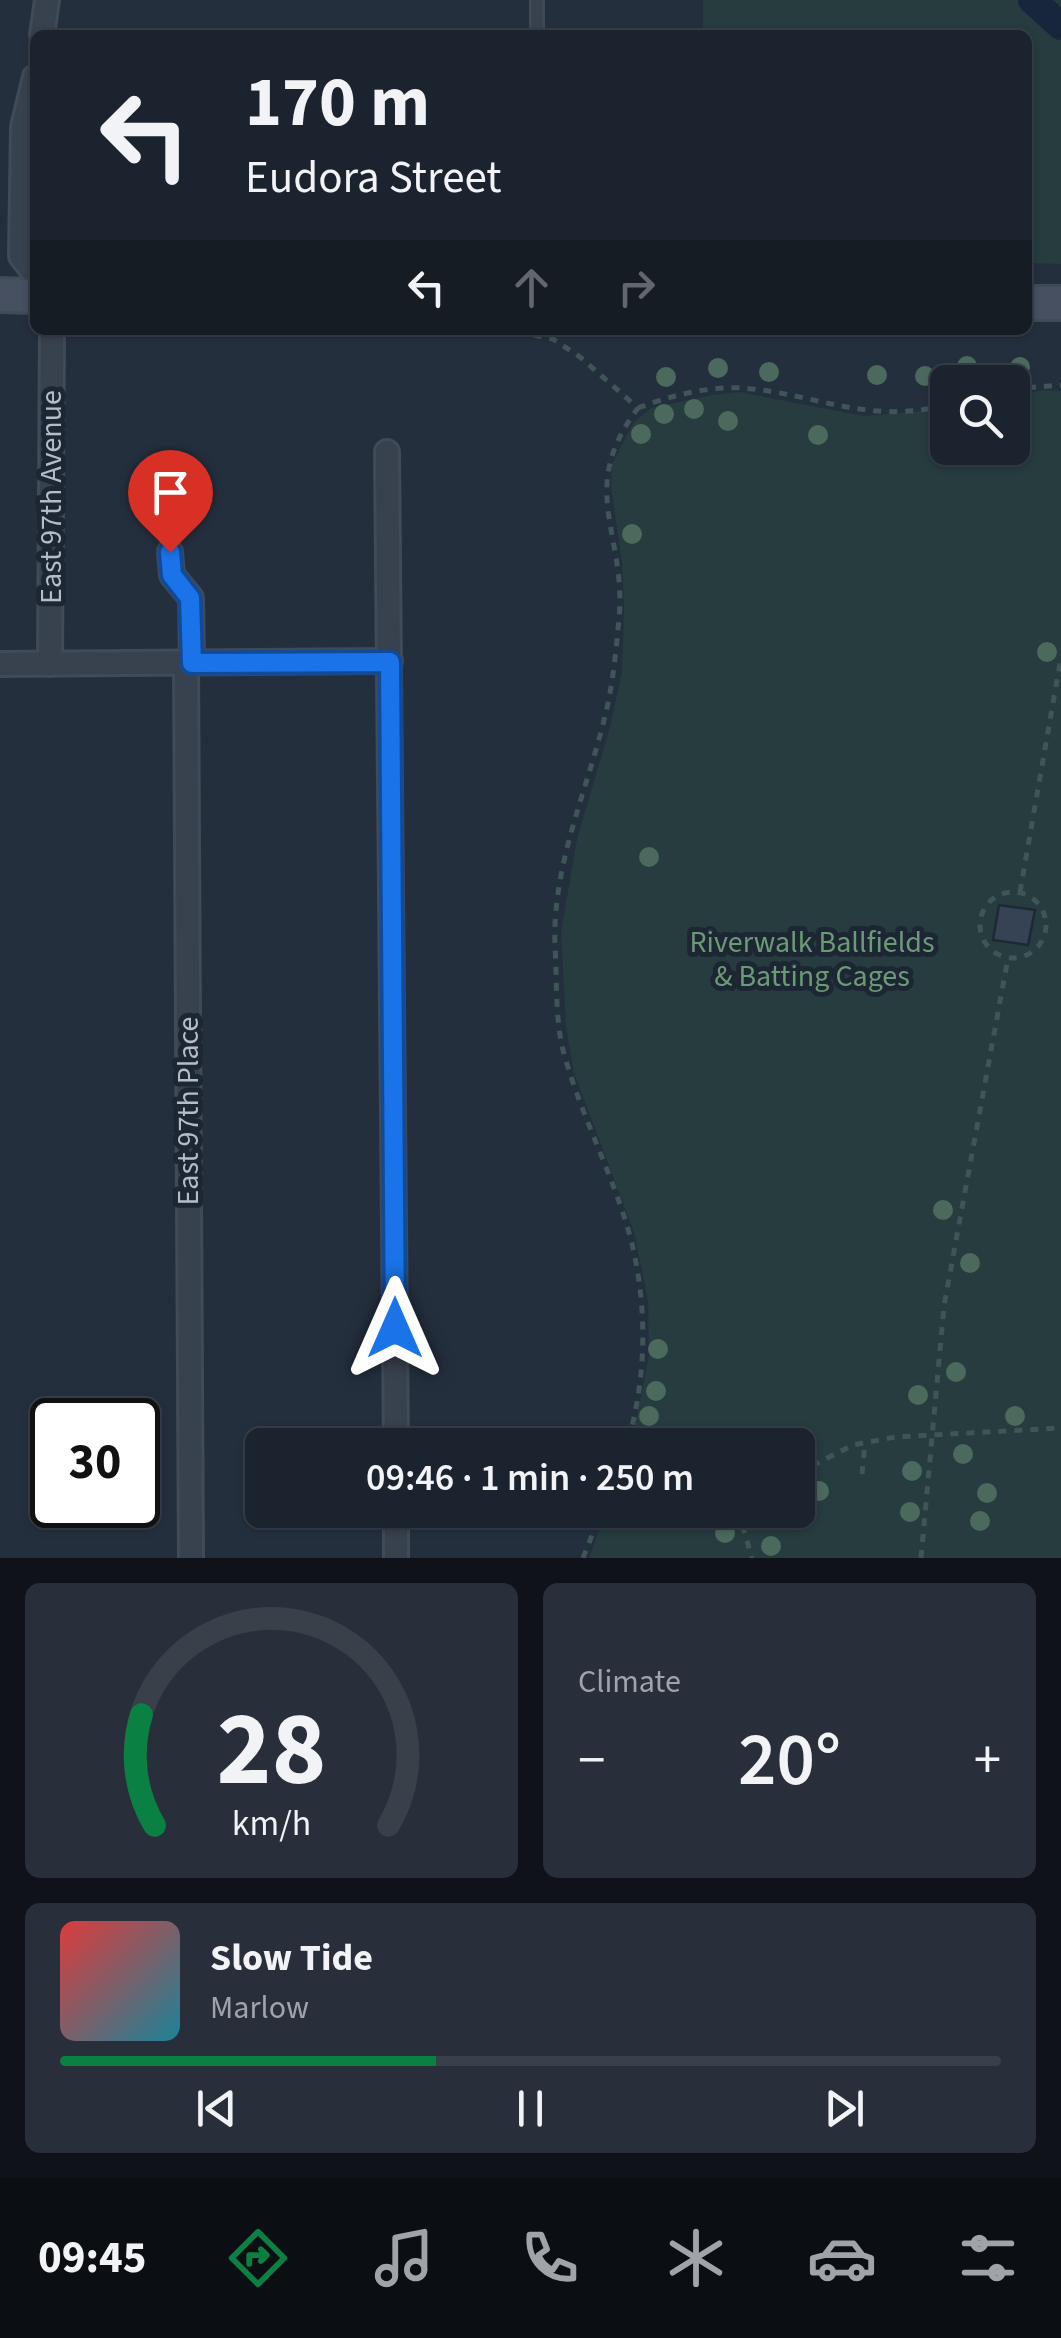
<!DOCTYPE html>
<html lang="en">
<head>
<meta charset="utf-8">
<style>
  body { margin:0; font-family:"Source Sans 3",sans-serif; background:#282f3a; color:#f1f3f6; height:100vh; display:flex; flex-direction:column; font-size:38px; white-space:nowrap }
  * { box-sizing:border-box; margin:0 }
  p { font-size:32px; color:#a0a4aa }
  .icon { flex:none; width:55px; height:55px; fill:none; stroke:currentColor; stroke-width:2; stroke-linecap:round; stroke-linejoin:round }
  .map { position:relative; height:1558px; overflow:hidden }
  .side { display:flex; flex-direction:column; gap:25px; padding:25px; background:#0f1319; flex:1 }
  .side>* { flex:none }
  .hud { position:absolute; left:30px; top:30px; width:1002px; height:305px; border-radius:15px; box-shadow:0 2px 8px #0004,0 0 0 2px #39404a; background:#1b232e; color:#f1f3f6; overflow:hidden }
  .fabs { position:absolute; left:930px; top:365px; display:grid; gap:20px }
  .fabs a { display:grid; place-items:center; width:100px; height:100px; border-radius:15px; background:#1b232e; box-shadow:0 2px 8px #0004,0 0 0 2px #39404a; font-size:50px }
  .speed { position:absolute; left:30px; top:1398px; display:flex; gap:20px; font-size:50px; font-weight:700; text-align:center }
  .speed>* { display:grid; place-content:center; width:130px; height:130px; border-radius:50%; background:#1b232e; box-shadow:0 2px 8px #0004,0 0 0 2px #39404a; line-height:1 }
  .speed .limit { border:5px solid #111; border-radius:15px; background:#fff; color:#111 }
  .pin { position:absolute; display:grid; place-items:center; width:85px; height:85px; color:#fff; margin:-102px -42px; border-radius:50% 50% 50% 0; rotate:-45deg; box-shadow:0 0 10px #0007 }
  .pin .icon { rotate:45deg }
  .me { position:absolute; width:110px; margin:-55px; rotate:0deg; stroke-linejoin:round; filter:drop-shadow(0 0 8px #0008) }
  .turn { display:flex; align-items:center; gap:35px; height:210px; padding:0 50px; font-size:45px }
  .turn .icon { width:130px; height:130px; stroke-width:2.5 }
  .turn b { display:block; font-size:70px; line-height:85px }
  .lanes { display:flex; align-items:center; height:95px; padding:0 50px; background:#0003; justify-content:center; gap:50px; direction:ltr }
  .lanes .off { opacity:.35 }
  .big { font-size:75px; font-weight:600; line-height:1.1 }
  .side .card { flex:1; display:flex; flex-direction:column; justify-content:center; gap:15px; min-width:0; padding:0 35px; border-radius:15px; background:#282f3a }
  .side .dial { align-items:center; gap:0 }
  .dial svg { height:260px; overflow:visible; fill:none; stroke:#39404a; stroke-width:7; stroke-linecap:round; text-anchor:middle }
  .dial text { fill:#f1f3f6; stroke:none }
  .song { display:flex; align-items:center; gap:30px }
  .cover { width:120px; height:120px; border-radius:15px; background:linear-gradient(135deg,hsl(0 70% 55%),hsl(190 70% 35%)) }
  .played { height:10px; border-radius:5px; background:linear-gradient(90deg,#0b8043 40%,#39404a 40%) }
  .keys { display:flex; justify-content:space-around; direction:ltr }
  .heat { display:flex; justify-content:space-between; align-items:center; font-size:55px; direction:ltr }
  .side .tiles { flex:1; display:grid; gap:25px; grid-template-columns:1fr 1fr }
  .card:last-child { grid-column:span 2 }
  .trip { position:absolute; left:245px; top:1428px; width:570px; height:100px; border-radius:15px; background:#1b232e; box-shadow:0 2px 8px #0004,0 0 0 2px #39404a; font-weight:600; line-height:100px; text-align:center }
  .tab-bar { display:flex; height:160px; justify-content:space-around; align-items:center; background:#0b0e12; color:#a0a4aa }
  .tab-bar .icon { width:70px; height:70px }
  .tab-bar .on { color:#0b8043 }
  .tab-bar b { font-size:45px; color:#f1f3f6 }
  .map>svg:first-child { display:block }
  .green { fill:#263c3f }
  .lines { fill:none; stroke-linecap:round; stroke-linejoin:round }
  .canal { stroke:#17263c; stroke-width:28 }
  .building { fill:#364354; stroke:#1f2835; stroke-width:2.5 }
  .lane-casing { stroke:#414a57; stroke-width:16 }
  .street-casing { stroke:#414a57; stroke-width:28 }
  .secondary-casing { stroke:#414a57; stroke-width:38 }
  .path { stroke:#3f5557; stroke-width:5; stroke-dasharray:8 8; stroke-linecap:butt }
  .lane { stroke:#38414e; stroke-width:11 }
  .street { stroke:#38414e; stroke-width:22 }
  .secondary { stroke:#465061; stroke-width:32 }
  .tree { fill:#4b6a5d }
  .route-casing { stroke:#114b97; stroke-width:25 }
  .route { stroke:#1a73e8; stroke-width:18 }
  .labels { text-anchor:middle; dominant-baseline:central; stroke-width:10; stroke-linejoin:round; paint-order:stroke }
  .street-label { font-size:30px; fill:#b4bcc9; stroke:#1d2633 }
  .park-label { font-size:30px; fill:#6b9a76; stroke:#1d2633 }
</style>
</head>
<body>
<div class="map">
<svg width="1061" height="1558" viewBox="0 0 1061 1558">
  <rect width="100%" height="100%" fill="#242f3e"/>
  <g class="green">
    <polygon points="703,0 1061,0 1061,264 1028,263 1028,35 703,35"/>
    <polygon points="1043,390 1061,391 1061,1558 589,1558 606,1510 798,1510 798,1445 631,1445 649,1356 648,1300 634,1232 574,1073 566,1026 561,932 577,839 610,727 622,671 624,606 622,561 611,488 612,464 633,423 651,408 712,395 739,392 864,416 947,409 948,448 1012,448 1013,396"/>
  </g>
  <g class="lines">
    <polyline class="canal" points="1032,0 1061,26"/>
  </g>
  <polygon class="building" points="999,905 1035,910 1028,945 993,940"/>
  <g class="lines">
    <defs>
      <polyline id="lane" points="537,35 537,0"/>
      <g id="street">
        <polyline points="42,35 47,0"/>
        <polyline points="35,77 23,127 21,256 35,274"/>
        <polyline points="387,452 396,1445"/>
        <polyline points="170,552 172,575 191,598 192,663"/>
        <polyline points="186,663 191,1558"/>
        <polyline points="0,664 390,661"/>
        <polyline points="50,664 52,330"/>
        <polyline points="396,1510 396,1558"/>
      </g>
      <g id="secondary">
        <polyline points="0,295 35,296"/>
        <polyline points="1028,303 1061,303"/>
      </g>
    </defs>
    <use href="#lane" class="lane-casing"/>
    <use href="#street" class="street-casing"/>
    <use href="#secondary" class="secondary-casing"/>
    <g class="path">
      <path d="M 518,332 L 553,339 L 580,357 L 638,408 C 576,490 627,533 619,619 C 616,650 613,685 605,716 C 587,791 552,866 555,945 C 557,978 555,1018 563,1050 C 580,1114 613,1174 630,1236 C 648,1305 647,1377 627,1445"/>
      <polyline points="1012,389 1061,385"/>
      <path d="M 638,408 C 669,396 709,386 743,388 C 818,394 866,425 948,405"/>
      <circle cx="1013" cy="925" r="33"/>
      <polyline points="1020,892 1061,657"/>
      <polyline points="798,1473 853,1445 895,1437 1061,1428"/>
      <polyline points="862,1474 865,1443"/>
      <polyline points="798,1503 803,1508"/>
      <polyline points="738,1510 752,1558"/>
      <polyline points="583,1558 602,1510"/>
      <polyline points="921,1558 944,1306 1008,958"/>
    </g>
    <use href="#lane" class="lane"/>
    <use href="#street" class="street"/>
    <use href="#secondary" class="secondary"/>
  </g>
  <g class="tree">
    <circle cx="967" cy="366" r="10"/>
    <circle cx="1020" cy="367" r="10"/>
    <circle cx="718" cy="368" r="10"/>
    <circle cx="769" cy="372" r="10"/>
    <circle cx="877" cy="375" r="10"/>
    <circle cx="925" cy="376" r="10"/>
    <circle cx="666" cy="377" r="10"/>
    <circle cx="694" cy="409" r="10"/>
    <circle cx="664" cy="414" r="10"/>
    <circle cx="728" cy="421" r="10"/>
    <circle cx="641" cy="434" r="10"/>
    <circle cx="818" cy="435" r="10"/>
    <circle cx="632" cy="534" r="10"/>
    <circle cx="1047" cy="652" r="10"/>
    <circle cx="649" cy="857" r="10"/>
    <circle cx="943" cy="1210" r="10"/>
    <circle cx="970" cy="1263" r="10"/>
    <circle cx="658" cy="1349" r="10"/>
    <circle cx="956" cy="1372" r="10"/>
    <circle cx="656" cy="1391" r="10"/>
    <circle cx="918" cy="1395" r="10"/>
    <circle cx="649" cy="1416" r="10"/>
    <circle cx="1015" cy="1416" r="10"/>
    <circle cx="963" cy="1454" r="10"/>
    <circle cx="912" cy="1471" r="10"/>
    <circle cx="819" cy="1491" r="10"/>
    <circle cx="987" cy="1493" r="10"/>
    <circle cx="910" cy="1512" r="10"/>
    <circle cx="980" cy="1521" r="10"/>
    <circle cx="725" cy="1533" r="10"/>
    <circle cx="771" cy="1546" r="10"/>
  </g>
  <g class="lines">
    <defs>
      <polyline id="route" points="170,552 172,575 190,598 192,663 390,662 395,1328"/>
    </defs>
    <use href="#route" class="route-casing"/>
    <use href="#route" class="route"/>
  </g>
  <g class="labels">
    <g class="street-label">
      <text transform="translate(51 497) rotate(-90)">East 97th Avenue</text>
      <text transform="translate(188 1111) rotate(-90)">East 97th Place</text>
    </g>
    <g class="park-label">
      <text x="812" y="942">Riverwalk Ballfields<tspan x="812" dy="34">&amp; Batting Cages</tspan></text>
    </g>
  </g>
</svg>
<div class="fabs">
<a><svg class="icon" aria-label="search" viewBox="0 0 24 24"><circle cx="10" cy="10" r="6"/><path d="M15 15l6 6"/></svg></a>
</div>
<div class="speed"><div class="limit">30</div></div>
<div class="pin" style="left:170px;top:552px;background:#d93025"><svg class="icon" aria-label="arrive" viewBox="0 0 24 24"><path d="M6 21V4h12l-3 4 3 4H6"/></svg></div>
<svg class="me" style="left:395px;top:1328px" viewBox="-20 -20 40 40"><path d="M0-17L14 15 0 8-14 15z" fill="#1a73e8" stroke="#fff" stroke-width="4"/></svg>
<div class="trip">09:46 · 1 min · 250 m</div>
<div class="hud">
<div class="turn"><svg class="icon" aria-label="left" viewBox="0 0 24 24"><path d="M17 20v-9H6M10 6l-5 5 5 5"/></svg><div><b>170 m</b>Eudora Street</div></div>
<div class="lanes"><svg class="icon" aria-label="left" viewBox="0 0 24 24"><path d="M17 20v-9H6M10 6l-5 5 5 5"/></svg><svg class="icon off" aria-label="ahead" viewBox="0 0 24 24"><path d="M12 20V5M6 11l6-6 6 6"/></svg><svg class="icon off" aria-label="right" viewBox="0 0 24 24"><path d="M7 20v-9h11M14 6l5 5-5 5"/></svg></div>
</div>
</div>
<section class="side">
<div class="tiles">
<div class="card dial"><svg viewBox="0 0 100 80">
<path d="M14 69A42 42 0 1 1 86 69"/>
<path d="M14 69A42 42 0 0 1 10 35" stroke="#0b8043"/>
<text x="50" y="56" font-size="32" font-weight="700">28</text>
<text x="50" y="72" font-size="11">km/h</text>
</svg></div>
<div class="card"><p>Climate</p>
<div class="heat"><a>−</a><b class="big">20°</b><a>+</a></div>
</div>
<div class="card">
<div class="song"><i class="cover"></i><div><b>Slow Tide</b><p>Marlow</p></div></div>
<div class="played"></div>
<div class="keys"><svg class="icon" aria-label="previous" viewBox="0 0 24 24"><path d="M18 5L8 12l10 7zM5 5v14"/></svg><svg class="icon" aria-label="pause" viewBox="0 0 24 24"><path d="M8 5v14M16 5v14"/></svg><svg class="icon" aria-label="next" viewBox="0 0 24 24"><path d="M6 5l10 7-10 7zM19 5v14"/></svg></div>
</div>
</div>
</section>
<nav class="tab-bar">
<b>09:45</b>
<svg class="icon on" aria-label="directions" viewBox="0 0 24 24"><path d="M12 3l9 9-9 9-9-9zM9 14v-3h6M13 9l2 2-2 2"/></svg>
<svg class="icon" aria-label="music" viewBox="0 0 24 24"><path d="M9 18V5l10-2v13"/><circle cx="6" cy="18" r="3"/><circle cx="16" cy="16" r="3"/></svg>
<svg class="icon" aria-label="phone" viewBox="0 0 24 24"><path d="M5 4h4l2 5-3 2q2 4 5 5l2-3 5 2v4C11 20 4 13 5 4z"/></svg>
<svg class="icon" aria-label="climate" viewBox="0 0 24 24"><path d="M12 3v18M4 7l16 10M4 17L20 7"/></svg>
<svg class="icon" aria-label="car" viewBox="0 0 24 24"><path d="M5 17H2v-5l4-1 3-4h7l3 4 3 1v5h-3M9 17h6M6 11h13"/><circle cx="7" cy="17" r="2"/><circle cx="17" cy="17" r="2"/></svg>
<svg class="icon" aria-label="filters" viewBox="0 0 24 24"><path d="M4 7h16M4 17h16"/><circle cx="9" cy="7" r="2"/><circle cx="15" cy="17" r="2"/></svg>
</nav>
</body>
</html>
